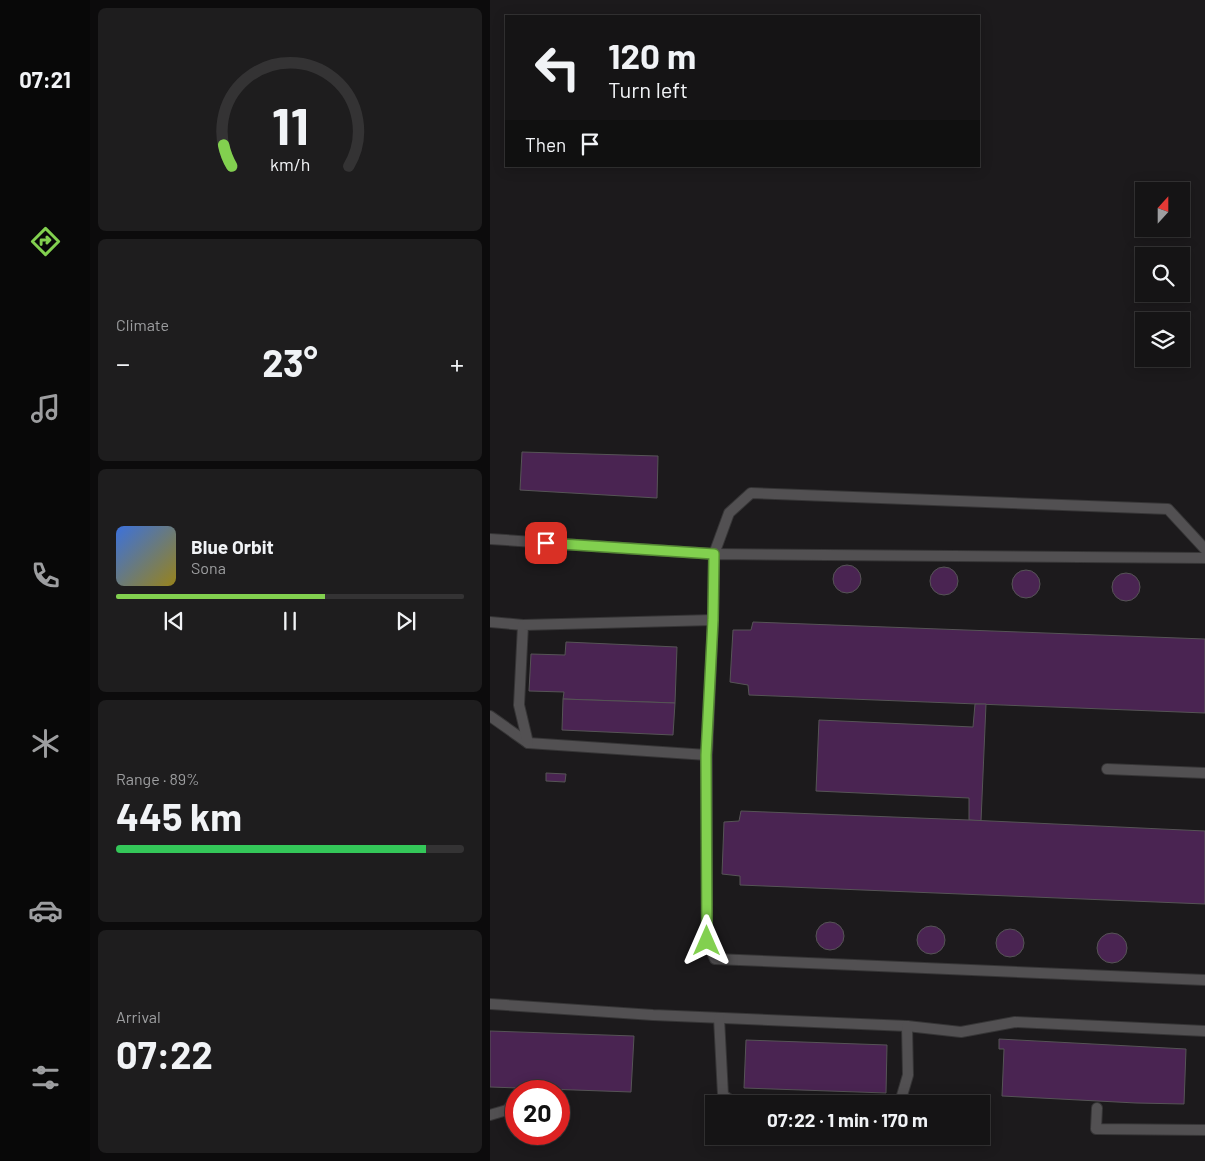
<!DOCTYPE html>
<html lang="en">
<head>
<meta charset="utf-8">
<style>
  body { margin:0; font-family:Barlow,sans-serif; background:#1e1d1e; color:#f1f3f6; height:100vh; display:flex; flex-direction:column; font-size:19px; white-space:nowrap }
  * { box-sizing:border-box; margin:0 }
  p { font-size:16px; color:#9d9ea0 }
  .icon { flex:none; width:28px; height:28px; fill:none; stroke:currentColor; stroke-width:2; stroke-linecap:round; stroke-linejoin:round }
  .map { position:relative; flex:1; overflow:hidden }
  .sheet { display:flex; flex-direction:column; gap:8px; padding:8px; background:#0c0b0c; width:400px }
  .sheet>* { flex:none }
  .guide { position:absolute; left:15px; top:15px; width:475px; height:152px; border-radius:0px; box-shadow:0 2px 12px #0003,0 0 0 1px #343334; background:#151415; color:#f1f3f6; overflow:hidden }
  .needle { width:32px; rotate:21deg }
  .fabs { position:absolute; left:645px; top:182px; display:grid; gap:10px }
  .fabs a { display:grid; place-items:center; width:55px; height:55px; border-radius:0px; background:#151415; box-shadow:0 2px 12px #0003,0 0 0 1px #343334; font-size:25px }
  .speed { position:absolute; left:15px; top:1080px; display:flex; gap:10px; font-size:25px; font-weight:700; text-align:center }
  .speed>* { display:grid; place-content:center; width:65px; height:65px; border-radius:50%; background:#151415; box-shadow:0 2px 12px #0003,0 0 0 1px #343334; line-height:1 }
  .speed .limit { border:8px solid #d22; background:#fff; color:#111 }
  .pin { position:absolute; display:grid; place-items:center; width:42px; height:42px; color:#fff; margin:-21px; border-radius:10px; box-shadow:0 2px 8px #0006 }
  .me { position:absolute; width:55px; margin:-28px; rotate:0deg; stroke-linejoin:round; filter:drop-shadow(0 0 4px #0008) }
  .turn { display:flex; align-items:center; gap:18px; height:105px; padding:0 20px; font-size:22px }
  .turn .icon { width:65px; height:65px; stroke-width:2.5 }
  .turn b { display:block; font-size:35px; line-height:42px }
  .then { display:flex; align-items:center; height:48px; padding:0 20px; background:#0003; gap:10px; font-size:19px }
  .big { font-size:38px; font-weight:700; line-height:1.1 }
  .sheet .tile { flex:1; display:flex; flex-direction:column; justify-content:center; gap:8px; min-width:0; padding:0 18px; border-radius:8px; background:#1e1d1e }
  .sheet .dial { align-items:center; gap:0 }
  .dial svg { height:130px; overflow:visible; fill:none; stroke:#343334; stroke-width:7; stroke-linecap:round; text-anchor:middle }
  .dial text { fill:#f1f3f6; stroke:none }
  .song { display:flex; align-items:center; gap:15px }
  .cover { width:60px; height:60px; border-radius:8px; background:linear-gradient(135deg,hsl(220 70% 55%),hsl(50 70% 35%)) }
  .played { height:5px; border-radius:2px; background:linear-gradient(90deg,#82d04f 60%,#343334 60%) }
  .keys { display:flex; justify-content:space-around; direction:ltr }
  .heat { display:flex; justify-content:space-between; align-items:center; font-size:28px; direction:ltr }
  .charge { height:8px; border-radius:4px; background:linear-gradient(90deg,#34c759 89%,#343334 0) }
  .trip { position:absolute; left:215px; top:1095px; width:285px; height:50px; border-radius:0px; background:#151415; box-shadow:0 2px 12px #0003,0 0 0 1px #343334; font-weight:700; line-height:50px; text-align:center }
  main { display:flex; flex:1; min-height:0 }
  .dock { display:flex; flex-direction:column; width:90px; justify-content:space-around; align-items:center; background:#080808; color:#9d9ea0 }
  .dock .icon { width:35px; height:35px }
  .dock .current { color:#82d04f }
  .dock b { font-size:22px; color:#f1f3f6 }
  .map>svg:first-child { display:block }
  .building { fill:#4a2452; stroke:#565456 }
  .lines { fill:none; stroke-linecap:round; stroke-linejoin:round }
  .lane-casing { stroke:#363536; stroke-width:12 }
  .lane { stroke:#525052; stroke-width:10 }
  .route-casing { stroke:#548733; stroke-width:12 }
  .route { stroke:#82d04f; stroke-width:9 }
</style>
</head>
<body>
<main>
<nav class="dock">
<b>07:21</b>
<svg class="icon current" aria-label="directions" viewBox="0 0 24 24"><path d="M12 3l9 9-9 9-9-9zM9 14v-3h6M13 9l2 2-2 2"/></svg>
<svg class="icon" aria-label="music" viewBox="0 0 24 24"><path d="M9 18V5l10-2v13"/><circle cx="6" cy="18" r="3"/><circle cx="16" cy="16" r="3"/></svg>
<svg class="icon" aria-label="phone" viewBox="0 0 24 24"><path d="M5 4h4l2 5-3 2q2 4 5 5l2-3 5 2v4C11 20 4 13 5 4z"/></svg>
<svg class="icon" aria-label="climate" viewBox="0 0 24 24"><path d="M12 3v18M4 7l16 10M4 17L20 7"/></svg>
<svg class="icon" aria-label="car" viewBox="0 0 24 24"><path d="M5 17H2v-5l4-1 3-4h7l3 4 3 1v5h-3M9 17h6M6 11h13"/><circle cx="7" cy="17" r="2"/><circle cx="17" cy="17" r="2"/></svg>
<svg class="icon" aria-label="filters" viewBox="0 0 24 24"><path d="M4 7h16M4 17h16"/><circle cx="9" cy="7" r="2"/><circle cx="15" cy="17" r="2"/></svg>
</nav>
<section class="sheet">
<div class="tile dial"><svg viewBox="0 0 100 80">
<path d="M14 69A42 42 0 1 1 86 69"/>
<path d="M14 69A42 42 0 0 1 9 56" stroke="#82d04f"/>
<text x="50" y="56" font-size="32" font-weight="700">11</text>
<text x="50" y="72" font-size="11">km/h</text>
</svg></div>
<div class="tile"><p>Climate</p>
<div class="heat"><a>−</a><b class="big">23°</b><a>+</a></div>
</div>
<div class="tile">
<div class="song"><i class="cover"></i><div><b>Blue Orbit</b><p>Sona</p></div></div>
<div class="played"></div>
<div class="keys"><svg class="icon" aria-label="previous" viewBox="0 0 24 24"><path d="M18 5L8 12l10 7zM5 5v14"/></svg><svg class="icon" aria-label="pause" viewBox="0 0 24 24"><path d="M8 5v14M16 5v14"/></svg><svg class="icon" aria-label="next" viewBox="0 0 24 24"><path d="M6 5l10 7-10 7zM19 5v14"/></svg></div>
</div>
<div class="tile"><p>Range · 89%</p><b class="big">445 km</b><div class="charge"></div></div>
<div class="tile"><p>Arrival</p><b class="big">07:22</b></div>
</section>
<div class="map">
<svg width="715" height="1161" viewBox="0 0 715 1161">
  <rect width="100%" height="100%" fill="#1c1a1c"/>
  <g class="building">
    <polygon points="32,452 168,456 167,498 30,490"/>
    <circle cx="357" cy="579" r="14"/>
    <circle cx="454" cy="581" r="14"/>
    <circle cx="536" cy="584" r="14"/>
    <circle cx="636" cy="587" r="14"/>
    <polygon points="263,622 715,639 715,713 259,695 258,685 240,682 243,630 261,630"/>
    <polygon points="76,642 187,647 185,703 73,699 74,692 39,691 41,654 75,655"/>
    <polygon points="73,699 185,703 183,735 72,730"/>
    <polygon points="485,704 496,704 491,821 479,820 479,798 326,791 329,720 483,727"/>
    <polygon points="56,773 76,774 75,782 56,781"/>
    <polygon points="251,811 479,820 715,831 715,904 250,885 250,876 232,874 234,822 249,821"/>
    <circle cx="340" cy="936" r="14"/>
    <circle cx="441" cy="940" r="14"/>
    <circle cx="520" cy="943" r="14"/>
    <circle cx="622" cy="948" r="15"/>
    <polygon points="0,1031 144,1036 141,1092 0,1087"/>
    <polygon points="509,1039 696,1049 694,1104 646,1103 512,1096 514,1049 509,1049"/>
    <polygon points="256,1040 397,1045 396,1093 254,1088"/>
  </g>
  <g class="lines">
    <defs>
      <g id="lane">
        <polyline points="0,539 224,554 239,513 261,493 678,509 715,549"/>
        <polyline points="715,558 224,554 223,620 217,755 217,941 225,959 715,980"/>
        <polyline points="0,622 33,625"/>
        <polyline points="0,716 38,743 217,755"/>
        <polyline points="38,743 29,705 33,625 223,620"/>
        <polyline points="617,769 715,773"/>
        <polyline points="0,1004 163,1015 417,1026 471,1032 525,1022 715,1031"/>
        <polyline points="229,1018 233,1095 246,1104"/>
        <polyline points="404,1104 411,1099 418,1075 417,1026"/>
        <polyline points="607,1108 606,1129 715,1130"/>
        <polyline points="0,1115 17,1110 26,1100"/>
      </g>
    </defs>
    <use href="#lane" class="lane-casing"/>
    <use href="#lane" class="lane"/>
  </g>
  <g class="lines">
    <defs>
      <polyline id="route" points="56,543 224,554 223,620 216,755 217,941"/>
    </defs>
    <use href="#route" class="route-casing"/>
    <use href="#route" class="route"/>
  </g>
</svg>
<div class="fabs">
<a><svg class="needle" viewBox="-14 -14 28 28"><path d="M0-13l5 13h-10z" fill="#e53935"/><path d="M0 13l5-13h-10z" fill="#9d9ea0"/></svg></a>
<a><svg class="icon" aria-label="search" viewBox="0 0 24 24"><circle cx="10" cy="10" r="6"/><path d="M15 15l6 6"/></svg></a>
<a><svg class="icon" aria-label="layers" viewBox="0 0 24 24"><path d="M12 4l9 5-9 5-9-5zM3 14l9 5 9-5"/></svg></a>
</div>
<div class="speed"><div class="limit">20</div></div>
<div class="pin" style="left:56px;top:543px;background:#d93025"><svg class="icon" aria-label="arrive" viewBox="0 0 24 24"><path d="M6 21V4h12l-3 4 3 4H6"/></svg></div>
<svg class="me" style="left:217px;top:941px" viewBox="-20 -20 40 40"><path d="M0-17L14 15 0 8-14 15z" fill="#82d04f" stroke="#fff" stroke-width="4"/></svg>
<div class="trip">07:22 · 1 min · 170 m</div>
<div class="guide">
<div class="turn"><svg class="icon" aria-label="left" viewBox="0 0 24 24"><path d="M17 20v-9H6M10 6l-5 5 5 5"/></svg><div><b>120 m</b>Turn left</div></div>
<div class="then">Then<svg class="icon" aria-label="arrive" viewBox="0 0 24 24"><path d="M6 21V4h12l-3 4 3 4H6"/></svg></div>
</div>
</div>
</main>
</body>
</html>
